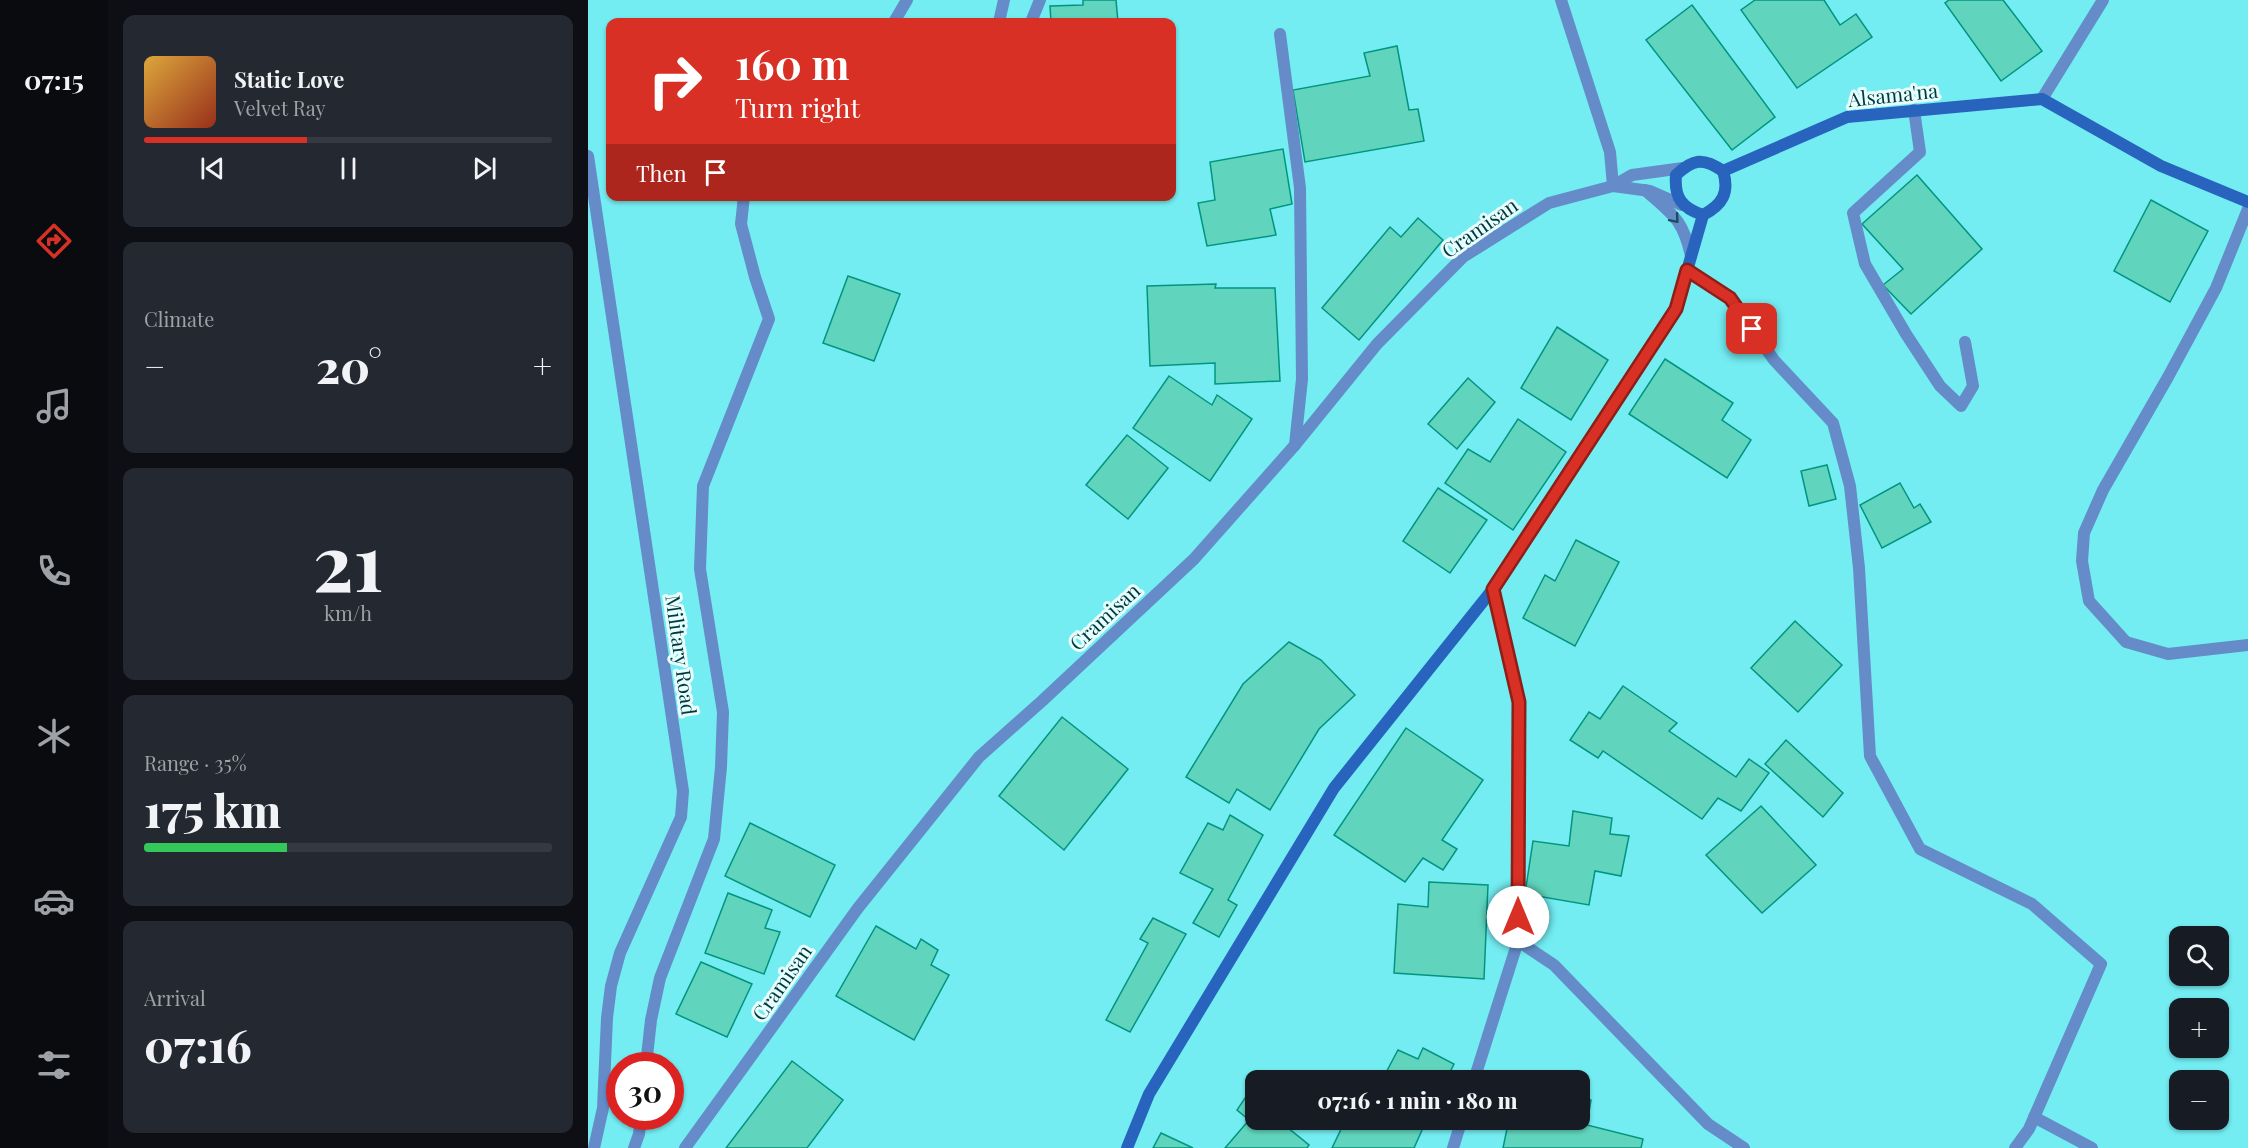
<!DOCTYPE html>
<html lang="en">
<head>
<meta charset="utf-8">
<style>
  body { margin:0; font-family:"Playfair Display",serif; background:#242831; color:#f1f3f6; height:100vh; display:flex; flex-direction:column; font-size:22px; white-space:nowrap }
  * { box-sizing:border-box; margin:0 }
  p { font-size:20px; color:#9ea1a6 }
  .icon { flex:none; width:33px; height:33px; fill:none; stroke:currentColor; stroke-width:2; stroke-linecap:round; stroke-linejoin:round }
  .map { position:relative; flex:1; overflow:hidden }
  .sheet { display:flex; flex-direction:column; gap:15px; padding:15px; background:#0d0f14; width:480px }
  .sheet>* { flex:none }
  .hud { position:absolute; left:18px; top:18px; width:570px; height:183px; border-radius:12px; box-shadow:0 2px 4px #0004; background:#d93025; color:#fff; overflow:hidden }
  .tools { position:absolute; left:1581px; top:926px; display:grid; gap:12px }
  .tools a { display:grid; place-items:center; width:60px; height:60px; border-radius:12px; background:#171b24; box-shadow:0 2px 4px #0004; font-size:30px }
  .speed { position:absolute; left:18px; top:1052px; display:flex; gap:12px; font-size:30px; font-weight:700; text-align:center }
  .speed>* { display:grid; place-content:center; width:78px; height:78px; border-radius:50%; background:#171b24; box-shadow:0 2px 4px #0004; line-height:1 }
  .speed .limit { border:9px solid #d22; background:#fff; color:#111 }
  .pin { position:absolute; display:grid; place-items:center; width:51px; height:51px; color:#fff; margin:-26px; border-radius:12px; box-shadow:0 3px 9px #0006 }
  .me { position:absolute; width:66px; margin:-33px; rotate:0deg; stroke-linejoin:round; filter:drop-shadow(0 0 4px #0008) }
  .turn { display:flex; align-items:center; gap:21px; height:126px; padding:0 30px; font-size:27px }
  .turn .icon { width:78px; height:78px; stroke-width:2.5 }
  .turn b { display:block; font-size:42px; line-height:51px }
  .then { display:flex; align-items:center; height:57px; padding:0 30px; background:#0003; gap:12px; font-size:22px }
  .big { font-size:45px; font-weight:800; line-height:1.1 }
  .sheet .card { flex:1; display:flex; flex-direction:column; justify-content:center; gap:9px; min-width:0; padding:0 21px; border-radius:12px; background:#242831 }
  .sheet .dial { align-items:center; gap:0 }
  .dial b { font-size:78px; line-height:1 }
  .song { display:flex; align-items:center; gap:18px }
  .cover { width:72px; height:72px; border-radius:9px; background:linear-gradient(135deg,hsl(40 70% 55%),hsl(10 70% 35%)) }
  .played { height:6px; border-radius:3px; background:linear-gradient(90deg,#d93025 40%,#363941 40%) }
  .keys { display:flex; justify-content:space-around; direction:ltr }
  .heat { display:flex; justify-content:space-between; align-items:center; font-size:33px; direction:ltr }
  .charge { height:9px; border-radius:4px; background:linear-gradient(90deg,#34c759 35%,#363941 0) }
  .trip { position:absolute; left:657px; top:1070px; width:345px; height:60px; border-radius:12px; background:#171b24; box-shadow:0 2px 4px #0004; font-weight:800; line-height:60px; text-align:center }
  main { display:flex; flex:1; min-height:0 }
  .tab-bar { display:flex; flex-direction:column; width:108px; justify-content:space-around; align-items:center; background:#090b0e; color:#9ea1a6 }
  .tab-bar .icon { width:42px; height:42px }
  .tab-bar .on { color:#d93025 }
  .tab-bar b { font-size:27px; color:#f1f3f6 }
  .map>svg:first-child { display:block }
  .building { fill:#60d4bd; stroke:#009581; stroke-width:1.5 }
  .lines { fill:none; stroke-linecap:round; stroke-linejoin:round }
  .lane { stroke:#658cc9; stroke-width:12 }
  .street { stroke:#658cc9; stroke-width:12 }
  .secondary { stroke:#2864be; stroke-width:12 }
  .oneway { stroke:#194e5f }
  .route-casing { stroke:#8d1f18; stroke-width:15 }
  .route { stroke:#d93025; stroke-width:10 }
  .labels { text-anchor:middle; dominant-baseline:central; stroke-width:6; stroke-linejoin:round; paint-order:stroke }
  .street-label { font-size:20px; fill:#00393c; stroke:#e8fdfe }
</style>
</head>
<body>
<main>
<nav class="tab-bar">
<b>07:15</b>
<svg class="icon on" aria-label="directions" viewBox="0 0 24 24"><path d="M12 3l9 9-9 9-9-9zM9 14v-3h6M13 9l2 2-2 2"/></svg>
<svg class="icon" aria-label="music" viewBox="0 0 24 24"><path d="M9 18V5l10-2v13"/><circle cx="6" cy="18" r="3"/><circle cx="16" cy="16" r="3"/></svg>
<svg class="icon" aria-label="phone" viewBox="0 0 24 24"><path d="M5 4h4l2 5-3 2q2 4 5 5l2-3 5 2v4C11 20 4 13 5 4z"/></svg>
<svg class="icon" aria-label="climate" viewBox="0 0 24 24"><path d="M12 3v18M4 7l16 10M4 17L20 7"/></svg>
<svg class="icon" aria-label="car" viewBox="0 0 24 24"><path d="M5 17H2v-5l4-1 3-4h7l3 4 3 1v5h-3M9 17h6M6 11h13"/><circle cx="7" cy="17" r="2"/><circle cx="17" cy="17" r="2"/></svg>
<svg class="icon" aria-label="filters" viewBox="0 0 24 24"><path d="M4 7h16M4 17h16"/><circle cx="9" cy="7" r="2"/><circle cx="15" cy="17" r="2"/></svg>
</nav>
<section class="sheet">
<div class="card">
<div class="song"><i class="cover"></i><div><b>Static Love</b><p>Velvet Ray</p></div></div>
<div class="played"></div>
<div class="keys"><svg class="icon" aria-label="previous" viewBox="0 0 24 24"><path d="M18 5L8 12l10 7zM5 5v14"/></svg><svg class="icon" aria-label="pause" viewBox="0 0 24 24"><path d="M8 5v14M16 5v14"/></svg><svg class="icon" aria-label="next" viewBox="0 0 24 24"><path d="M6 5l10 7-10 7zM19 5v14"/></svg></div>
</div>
<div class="card"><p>Climate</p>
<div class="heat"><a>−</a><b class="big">20°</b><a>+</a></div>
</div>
<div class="card dial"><b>21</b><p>km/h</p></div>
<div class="card"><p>Range · 35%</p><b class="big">175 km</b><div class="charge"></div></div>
<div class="card"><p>Arrival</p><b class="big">07:16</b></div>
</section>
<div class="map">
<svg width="1660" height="1148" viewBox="0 0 1660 1148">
  <rect width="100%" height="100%" fill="#73edf2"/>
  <g class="building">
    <polygon points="495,0 528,0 530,22 463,22 462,6 495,5"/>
    <polygon points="1167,0 1236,0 1252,25 1268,14 1284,37 1209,88 1153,10"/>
    <polygon points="1361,0 1415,0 1454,51 1413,81 1357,3"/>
    <polygon points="1104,5 1187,117 1144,150 1058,40"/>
    <polygon points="809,46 821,110 830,109 836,141 717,162 705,90 782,76 776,53"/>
    <polygon points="695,149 704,204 682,209 688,235 619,246 610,203 627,200 622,162"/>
    <polygon points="1329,175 1394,249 1323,314 1295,285 1315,269 1274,224"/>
    <polygon points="1563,200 1620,231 1582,302 1526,271"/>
    <polygon points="830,218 855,240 771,340 734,308 802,227 813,237"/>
    <polygon points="260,276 312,294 286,361 235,343"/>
    <polygon points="628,284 627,288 687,288 692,381 627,384 627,363 562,366 559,286"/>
    <polygon points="969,327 1020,360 983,420 933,388"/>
    <polygon points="1077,359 1145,403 1134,420 1163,440 1139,478 1041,414"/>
    <polygon points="581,376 624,405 629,395 664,419 622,481 545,428"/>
    <polygon points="880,378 907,402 869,449 840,424"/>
    <polygon points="930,419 978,452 925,530 857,483 880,449 902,462"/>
    <polygon points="539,435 580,468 540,519 498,485"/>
    <polygon points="1239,465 1248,499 1221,506 1213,471"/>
    <polygon points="1312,483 1326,508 1332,504 1343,522 1294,548 1272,505"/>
    <polygon points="850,488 899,520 862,573 815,541"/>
    <polygon points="988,540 1031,562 987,646 935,618 957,575 967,581"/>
    <polygon points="1207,621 1254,665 1210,712 1163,668"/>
    <polygon points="701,642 733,660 767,695 731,729 682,810 649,789 641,803 598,777 655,684"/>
    <polygon points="1035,686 1089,723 1081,731 1148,777 1161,759 1181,773 1153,811 1130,798 1114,819 1015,751 1010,758 982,740 1001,712 1012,719"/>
    <polygon points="474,717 540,769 476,850 411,796"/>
    <polygon points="818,728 895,780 854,840 869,849 855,870 835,858 817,882 746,835"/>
    <polygon points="1198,740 1255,793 1235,817 1177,764"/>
    <polygon points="1173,806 1228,865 1174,913 1118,855"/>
    <polygon points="985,811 1024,818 1022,834 1041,836 1033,876 1007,871 1001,905 937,894 945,841 981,846"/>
    <polygon points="642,815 675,835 640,900 649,905 631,937 605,923 625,889 592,873 620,823 635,830"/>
    <polygon points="162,823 247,865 222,917 137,876"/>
    <polygon points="841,882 900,885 896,979 806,973 810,904 840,907"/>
    <polygon points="140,893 184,910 177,928 192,932 176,974 117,953"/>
    <polygon points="565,918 598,934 542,1032 518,1020 560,943 552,939"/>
    <polygon points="288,926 328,949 333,939 350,950 343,965 361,975 326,1040 248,996"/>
    <polygon points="113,962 164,984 139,1037 88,1014"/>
    <polygon points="835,1048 866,1064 858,1080 794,1080 810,1050 830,1059"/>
    <polygon points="204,1061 255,1100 219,1148 138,1148"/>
    <polygon points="659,1095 668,1102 668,1119 689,1119 721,1145 719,1148 637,1148 661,1120 649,1110"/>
    <polygon points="992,1097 1003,1100 999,1125 1055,1139 1053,1148 915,1148 921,1119 992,1119"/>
    <polygon points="758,1119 839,1119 826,1148 744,1148"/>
    <polygon points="573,1133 605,1148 565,1148"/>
  </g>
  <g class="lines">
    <polyline class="lane" points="0,156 95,791 93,817 32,953 23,986 19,1018 15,1108 6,1148"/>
    <g class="street">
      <polyline points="973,0 1022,152 1025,186"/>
      <polyline points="306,22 319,0"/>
      <polyline points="411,22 416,0"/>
      <polyline points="443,22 452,0"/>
      <polyline points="692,34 712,188 714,379 707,445"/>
      <polyline points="1454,99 1515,0"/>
      <polyline points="1326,110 1332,152 1265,213 1277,264 1318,334 1352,386 1373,406 1385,386 1377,342"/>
      <polyline points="1025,186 1062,191 1094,205"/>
      <path d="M 1057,190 C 1084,214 1095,219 1103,256"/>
      <polyline points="1660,209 1628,288 1580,377 1515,490 1496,533 1494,561 1501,601 1538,642 1580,654 1660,645"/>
      <polyline points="1099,270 1142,298 1186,360 1245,423 1262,486 1271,568 1282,756 1332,849 1444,904 1513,964 1441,1129 1427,1148"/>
      <polyline points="930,941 966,965 1120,1124 1156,1148"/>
      <polyline points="58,1065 63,1020 72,978 126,839 133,767 135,712 112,569 115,486 181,319 167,277 153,224 156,196"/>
      <polyline points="886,1080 930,941 931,702 905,589"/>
      <polyline points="1446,1117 1504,1148"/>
      <polyline points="46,1148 51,1134 53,1116"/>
      <polyline points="97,1148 270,908 391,757 454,701 606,559 707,445 789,344 875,257 961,203 1025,186 1044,175 1095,168"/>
      <polyline points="865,1148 874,1119"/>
    </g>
    <g class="secondary">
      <polyline points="1135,171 1259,117 1454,99 1573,166 1660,202"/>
      <path d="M 539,1148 L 561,1094 L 746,788 L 905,589 L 1088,309 L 1115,215 C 1134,205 1142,193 1135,171 C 1115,157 1105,159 1088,175 C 1086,198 1094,208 1115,215"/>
    </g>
  </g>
  <defs><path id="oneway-chevron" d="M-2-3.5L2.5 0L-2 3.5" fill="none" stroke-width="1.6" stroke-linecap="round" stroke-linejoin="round" transform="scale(1.5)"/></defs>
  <use class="oneway" href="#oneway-chevron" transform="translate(1087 219) rotate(49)"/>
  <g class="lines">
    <defs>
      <polyline id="route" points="930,917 931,702 905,589 1088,309 1099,270 1142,298 1164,329"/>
    </defs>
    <use href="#route" class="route-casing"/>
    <use href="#route" class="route"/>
  </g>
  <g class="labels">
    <g class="street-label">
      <text transform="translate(1305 94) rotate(-6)">Alsama'na</text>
      <text transform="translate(891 227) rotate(-35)">Cramisan</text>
      <text transform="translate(516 616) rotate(-43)">Cramisan</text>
      <text transform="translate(94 655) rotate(82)">Military Road</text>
      <text transform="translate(193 982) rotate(-55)">Cramisan</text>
    </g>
  </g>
</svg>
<div class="tools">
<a><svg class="icon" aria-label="search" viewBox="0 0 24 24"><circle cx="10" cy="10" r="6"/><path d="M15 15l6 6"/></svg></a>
<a>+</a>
<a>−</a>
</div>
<div class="speed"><div class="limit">30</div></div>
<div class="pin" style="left:1164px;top:329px;background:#d93025"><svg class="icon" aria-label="arrive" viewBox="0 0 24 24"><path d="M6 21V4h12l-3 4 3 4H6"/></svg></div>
<svg class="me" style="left:930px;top:917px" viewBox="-20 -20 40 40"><circle r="19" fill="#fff"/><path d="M0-13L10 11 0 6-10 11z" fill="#d93025"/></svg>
<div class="trip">07:16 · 1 min · 180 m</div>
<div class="hud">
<div class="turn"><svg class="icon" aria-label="right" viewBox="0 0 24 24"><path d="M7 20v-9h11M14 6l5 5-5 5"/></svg><div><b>160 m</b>Turn right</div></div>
<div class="then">Then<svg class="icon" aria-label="arrive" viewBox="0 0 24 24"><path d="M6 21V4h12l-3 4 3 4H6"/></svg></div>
</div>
</div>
</main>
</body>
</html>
